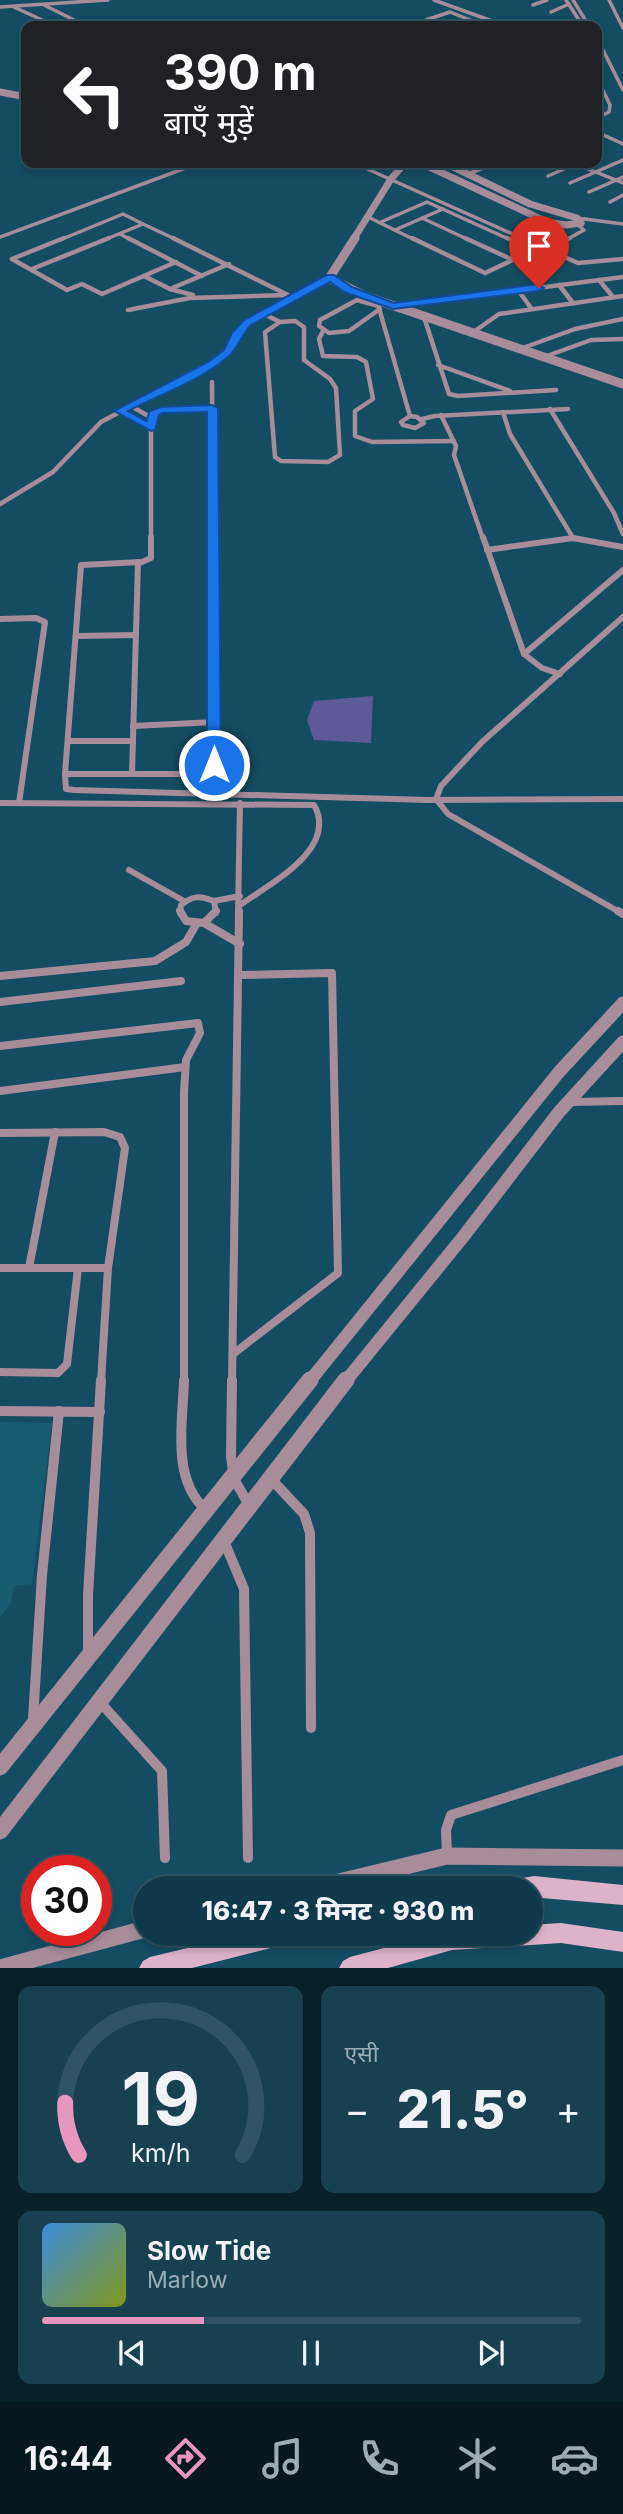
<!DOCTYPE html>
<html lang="hi">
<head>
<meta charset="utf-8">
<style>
  body { margin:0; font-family:Inter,"Noto Sans Devanagari",sans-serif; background:#184150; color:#f1f3f6; height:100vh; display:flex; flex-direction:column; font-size:26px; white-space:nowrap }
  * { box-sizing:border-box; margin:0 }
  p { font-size:23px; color:#9badb4 }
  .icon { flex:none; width:38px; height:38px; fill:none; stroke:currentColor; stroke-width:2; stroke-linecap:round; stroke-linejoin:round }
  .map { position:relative; height:1968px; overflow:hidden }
  .drawer { display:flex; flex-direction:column; gap:18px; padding:18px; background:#082028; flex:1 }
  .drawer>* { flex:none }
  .guide { position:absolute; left:21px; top:21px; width:581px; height:147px; border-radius:14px; box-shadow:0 4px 10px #0003,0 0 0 2px #2f5461; background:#202124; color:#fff; overflow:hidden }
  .speed { position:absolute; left:21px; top:1855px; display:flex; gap:14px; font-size:35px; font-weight:700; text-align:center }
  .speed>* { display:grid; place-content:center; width:91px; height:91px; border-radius:50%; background:#0f3a49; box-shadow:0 4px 10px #0003,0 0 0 2px #2f5461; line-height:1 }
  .speed .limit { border:10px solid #d22; background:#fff; color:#111 }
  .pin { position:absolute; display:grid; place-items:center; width:60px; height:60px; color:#fff; margin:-72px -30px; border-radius:50% 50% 50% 0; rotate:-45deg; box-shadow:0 0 7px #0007 }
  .pin .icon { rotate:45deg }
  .me { position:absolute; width:77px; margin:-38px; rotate:0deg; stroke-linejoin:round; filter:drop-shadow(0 0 5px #0008) }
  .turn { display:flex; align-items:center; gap:24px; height:147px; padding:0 28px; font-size:32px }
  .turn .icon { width:91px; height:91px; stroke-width:2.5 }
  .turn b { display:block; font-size:49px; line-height:60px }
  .big { font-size:52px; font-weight:800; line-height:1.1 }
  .drawer .card { flex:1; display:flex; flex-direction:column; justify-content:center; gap:10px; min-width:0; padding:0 24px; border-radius:14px; background:#184150 }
  .drawer .dial { align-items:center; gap:0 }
  .dial svg { height:182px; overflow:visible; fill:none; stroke:#2f5461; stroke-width:7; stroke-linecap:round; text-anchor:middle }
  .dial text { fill:#f1f3f6; stroke:none }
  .song { display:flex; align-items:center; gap:21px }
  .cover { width:84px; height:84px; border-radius:10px; background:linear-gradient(135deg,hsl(210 70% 55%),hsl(70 70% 35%)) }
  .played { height:7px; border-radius:4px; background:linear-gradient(90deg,#e797bd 30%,#2f5461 30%) }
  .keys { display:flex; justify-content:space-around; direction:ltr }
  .heat { display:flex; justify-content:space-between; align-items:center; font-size:38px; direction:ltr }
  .drawer .tiles { flex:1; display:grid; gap:18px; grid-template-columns:1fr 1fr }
  .card:last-child { grid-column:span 2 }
  .trip { position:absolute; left:133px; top:1876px; width:410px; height:70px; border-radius:35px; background:#0f3a49; box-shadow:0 4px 10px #0003,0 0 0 2px #2f5461; font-weight:800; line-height:70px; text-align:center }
  .tabs { display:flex; height:112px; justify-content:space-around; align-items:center; background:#06171d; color:#9badb4 }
  .tabs .icon { width:49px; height:49px }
  .tabs .on { color:#e797bd }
  .tabs b { font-size:32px; color:#f1f3f6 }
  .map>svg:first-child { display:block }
  .built { fill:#175b71 }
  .green { fill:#5e5a99 }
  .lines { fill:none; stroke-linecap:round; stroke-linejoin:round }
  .minor-far4 { stroke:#a78d9a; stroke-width:3.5 }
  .minor-far3 { stroke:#a78d9a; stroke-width:4.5 }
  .minor-far2 { stroke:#a78d9a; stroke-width:6 }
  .minor-far1 { stroke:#a78d9a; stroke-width:8 }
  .minor { stroke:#a78d9a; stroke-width:10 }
  .tertiary-far3 { stroke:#a78d9a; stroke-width:7 }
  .tertiary-far2 { stroke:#a78d9a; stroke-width:9 }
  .tertiary-far1 { stroke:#a78d9a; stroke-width:13 }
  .tertiary { stroke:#a78d9a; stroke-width:17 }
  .secondary { fill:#ddb3ca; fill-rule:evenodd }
  .route { fill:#1a73e8; stroke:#114b97; stroke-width:2 }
</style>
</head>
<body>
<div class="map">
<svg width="623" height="1968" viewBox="0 0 623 1968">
  <rect width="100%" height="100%" fill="#144d61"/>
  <polygon class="built" points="0,1422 52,1423 32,1584 14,1586 11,1603 0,1617"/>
  <polygon class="green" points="373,696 371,743 314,740 307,720 314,701"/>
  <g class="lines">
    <g class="minor-far4">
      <polyline points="434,0 506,26"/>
      <polyline points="573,0 589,26"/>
      <polyline points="609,0 623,28"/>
      <polyline points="44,5 74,20"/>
      <polyline points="533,5 547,0"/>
      <polyline points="0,7 108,0"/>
      <polyline points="14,7 55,26"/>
      <polyline points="551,12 569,4"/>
      <polyline points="111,26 118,25"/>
      <polyline points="441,26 426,20 450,12 485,26"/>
      <polyline points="562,26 579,20 566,0"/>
      <polyline points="597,38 623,90"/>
      <polyline points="21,58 26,58"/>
      <polyline points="597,78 610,105 609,112 597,118"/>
      <polyline points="597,132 623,144"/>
      <polyline points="597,143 602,141"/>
      <polyline points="354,163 526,240"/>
      <polyline points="573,163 623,183"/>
      <polyline points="534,165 539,163"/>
      <polyline points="468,174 496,163"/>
      <polyline points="548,176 575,164"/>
      <polyline points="570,183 623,160"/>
      <polyline points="589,192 623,177"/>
      <polyline points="610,202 623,195"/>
      <polyline points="368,217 415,240"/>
      <polyline points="422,218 469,240"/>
      <polyline points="577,218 623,224"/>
      <polyline points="381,222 427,202 511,240"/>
      <polyline points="395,230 443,209"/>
      <polyline points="120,234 131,240"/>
      <polyline points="0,237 199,163"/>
      <polyline points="60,240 123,214 143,224"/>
      <polyline points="104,240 143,224 177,240"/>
      <polyline points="566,240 584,230 578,225"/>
    </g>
    <g class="minor-far3">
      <polyline points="64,238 12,259 67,290 82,284 102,294 176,262"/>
      <polyline points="128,238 202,276"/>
      <polyline points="173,238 292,297"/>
      <polyline points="412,238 485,273 534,250 507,238"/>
      <polyline points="465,238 513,260"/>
      <polyline points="522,238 578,263 623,259"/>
      <polyline points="544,249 570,238"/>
      <polyline points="32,269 109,238"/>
      <polyline points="144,276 170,289 193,295"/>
      <polyline points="599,280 613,297"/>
      <polyline points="559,285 573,303"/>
      <polyline points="170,289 229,264"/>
      <polyline points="518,290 531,308"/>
      <polyline points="379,306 357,300 320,320 319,326 329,333 349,331 380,309"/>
      <polyline points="398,306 623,277"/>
      <polyline points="379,308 410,416"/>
      <polyline points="128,310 190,298 287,295"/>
      <polyline points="262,313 280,322"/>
      <polyline points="424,317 449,394 458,396 556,390"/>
      <polygon points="295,321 304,327 304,360 330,379 336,388 340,455 328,462 281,461 275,457 265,332 280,322"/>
      <polyline points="323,331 319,339 323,356 357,357 366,362 373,399 355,411 355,436 372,442 454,441"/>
      <polyline points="472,333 499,314 623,296"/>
      <polyline points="520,349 575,329 623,319"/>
      <polyline points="544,357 591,340 623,339"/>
      <polyline points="438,365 510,391"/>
      <polyline points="212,382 213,539"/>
      <polyline points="129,405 152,418"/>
      <polyline points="550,409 614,513 623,534"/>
      <polyline points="119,411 151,427"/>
      <polyline points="503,412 510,434 573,538"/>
      <polyline points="441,415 456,446 454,455 483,539"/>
      <polygon points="410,416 417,417 424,423 415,428 403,425 401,422"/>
      <polyline points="422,419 435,416 568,409"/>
      <polyline points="0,504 53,472 101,422 223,357 237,333 247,323 330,277"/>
      <polyline points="151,539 151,427 154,413 161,410 212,408"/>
      <polyline points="569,539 576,539"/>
    </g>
    <g class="minor-far2">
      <polyline points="151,537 151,558 142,562 81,565 65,774 205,774 214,768 213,537"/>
      <polyline points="483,537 524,654 542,668 560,674"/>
      <polyline points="487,550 573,538 623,547"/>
      <polyline points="0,619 36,618 45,622 19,803"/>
      <polyline points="77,636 136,635"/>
      <polyline points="524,654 623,570"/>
      <polyline points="133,726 215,722"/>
      <polyline points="68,741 133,741"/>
      <polyline points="65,774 66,789 74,790 428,800 623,799"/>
      <polyline points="132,774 138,562"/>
      <path d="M 0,803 L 314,805 C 339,849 269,884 240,905"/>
      <polyline points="129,870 184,901"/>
      <polyline points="214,901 240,896"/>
      <path d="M 180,913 L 181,905 C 193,895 200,896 214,901 L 216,913"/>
      <polyline points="238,913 240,803"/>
      <polyline points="621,913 448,814 436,799 441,786 482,742 623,617"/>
    </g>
    <g class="minor-far1">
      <polyline points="180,911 186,921 204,923 216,911"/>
      <polyline points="618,911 623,914"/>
      <polyline points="204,923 240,944"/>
      <polyline points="0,976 155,961 186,942 197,923"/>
      <polyline points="0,1002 181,981"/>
      <polyline points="0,1046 198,1023 200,1033 186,1060 184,1093 184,1382"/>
      <polyline points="0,1091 185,1067"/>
      <polyline points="571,1102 623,1101"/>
      <polyline points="0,1133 104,1132 120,1137 125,1148 108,1268 101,1382"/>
      <polyline points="0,1268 108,1268"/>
      <polyline points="29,1268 55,1132"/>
      <polyline points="233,1354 338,1273 332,973 239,975"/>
      <polyline points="0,1372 58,1373 67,1364 78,1268"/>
      <polyline points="232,1382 239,911"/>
    </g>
    <g class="minor">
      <path d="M 184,1380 C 183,1421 171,1478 205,1509"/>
      <polyline points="232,1380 231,1456 234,1479 249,1505"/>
      <polyline points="0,1411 100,1412"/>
      <polyline points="272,1480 304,1514 310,1533 311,1728"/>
      <polyline points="224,1541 244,1589 248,1858"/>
      <polyline points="88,1651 88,1595 101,1380"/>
      <polyline points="99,1701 162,1771 165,1858"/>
      <polyline points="33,1719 42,1575 59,1411"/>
      <polyline points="447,1856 446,1830 451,1815 623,1760"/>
    </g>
    <g class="tertiary-far3">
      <polyline points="0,92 26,97"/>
      <polyline points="421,163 547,222 566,225 581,223"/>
      <polyline points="445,163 530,204 577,218 581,223"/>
      <polyline points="353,240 391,179 405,163"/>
    </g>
    <polyline class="tertiary-far2" points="355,238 330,277 333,280 365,296 623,384"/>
    <g class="tertiary-far1">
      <polyline points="309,1382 559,1072 623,1003"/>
      <polyline points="345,1382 463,1237 559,1112 623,1042"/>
    </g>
    <g class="tertiary">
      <polyline points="0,1767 310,1380"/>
      <polyline points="0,1831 346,1380"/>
      <polyline points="314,1888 447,1856 623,1858"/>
      <polyline points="0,1968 145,1929"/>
    </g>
    <g class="secondary">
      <polygon points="534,1876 623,1885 623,1905 530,1897 530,1888 502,1888 505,1881"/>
      <polygon points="561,1923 623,1932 623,1952 561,1943 452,1950 388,1968 339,1968 343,1961 350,1957 437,1934 530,1934 530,1925"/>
      <polygon points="246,1934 297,1934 294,1941 287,1944 192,1968 139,1968 143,1961 150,1957"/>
    </g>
  </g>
  <path class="route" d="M 326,275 L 334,275 L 352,287 L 394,303 L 539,284 L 544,288 L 539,291 L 393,309 L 344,292 L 330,282 L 251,325 C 242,334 238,348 229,356 C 202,380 161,394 128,411 L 146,421 L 150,411 L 161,407 L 212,405 L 218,408 L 221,765 L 214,770 L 207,765 L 207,412 L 163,413 L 159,415 L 155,430 L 151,431 L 114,411 L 208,362 L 224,350 L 232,333 L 244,320 Z"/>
</svg>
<div class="speed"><div class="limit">30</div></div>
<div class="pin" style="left:539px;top:288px;background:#d93025"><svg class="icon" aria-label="arrive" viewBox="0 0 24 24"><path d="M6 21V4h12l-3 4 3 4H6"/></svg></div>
<svg class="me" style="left:214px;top:765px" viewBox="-20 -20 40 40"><circle r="17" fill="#1a73e8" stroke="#fff" stroke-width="3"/><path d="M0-11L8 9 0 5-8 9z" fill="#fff"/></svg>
<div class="trip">16:47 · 3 मिनट · 930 m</div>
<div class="guide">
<div class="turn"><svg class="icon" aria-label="left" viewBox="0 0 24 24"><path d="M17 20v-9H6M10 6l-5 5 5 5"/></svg><div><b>390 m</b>बाएँ मुड़ें</div></div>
</div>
</div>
<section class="drawer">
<div class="tiles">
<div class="card dial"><svg viewBox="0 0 100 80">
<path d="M14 69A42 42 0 1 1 86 69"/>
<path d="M14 69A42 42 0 0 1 8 46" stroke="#e797bd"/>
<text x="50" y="56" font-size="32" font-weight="700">19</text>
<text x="50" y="72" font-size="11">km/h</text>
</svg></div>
<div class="card"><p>एसी</p>
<div class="heat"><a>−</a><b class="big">21.5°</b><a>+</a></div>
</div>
<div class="card">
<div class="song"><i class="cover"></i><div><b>Slow Tide</b><p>Marlow</p></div></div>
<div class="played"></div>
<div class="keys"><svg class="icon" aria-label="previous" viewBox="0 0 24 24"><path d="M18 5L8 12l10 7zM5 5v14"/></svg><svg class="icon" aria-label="pause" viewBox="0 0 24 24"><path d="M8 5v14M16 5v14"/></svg><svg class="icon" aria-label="next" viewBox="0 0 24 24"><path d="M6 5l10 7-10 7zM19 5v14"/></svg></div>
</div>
</div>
</section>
<nav class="tabs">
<b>16:44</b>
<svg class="icon on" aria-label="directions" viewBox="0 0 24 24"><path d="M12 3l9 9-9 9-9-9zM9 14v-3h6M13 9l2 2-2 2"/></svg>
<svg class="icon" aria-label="music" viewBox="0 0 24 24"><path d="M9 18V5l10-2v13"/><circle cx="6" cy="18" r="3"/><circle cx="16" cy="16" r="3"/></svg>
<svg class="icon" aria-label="phone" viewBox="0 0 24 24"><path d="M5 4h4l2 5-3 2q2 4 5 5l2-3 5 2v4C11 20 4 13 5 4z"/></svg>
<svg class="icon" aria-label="climate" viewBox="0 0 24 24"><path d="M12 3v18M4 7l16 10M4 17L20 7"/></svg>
<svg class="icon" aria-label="car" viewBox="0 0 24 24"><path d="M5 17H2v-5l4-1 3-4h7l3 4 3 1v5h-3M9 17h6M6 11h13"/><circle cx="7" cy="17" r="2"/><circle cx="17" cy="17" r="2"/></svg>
</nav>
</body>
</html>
